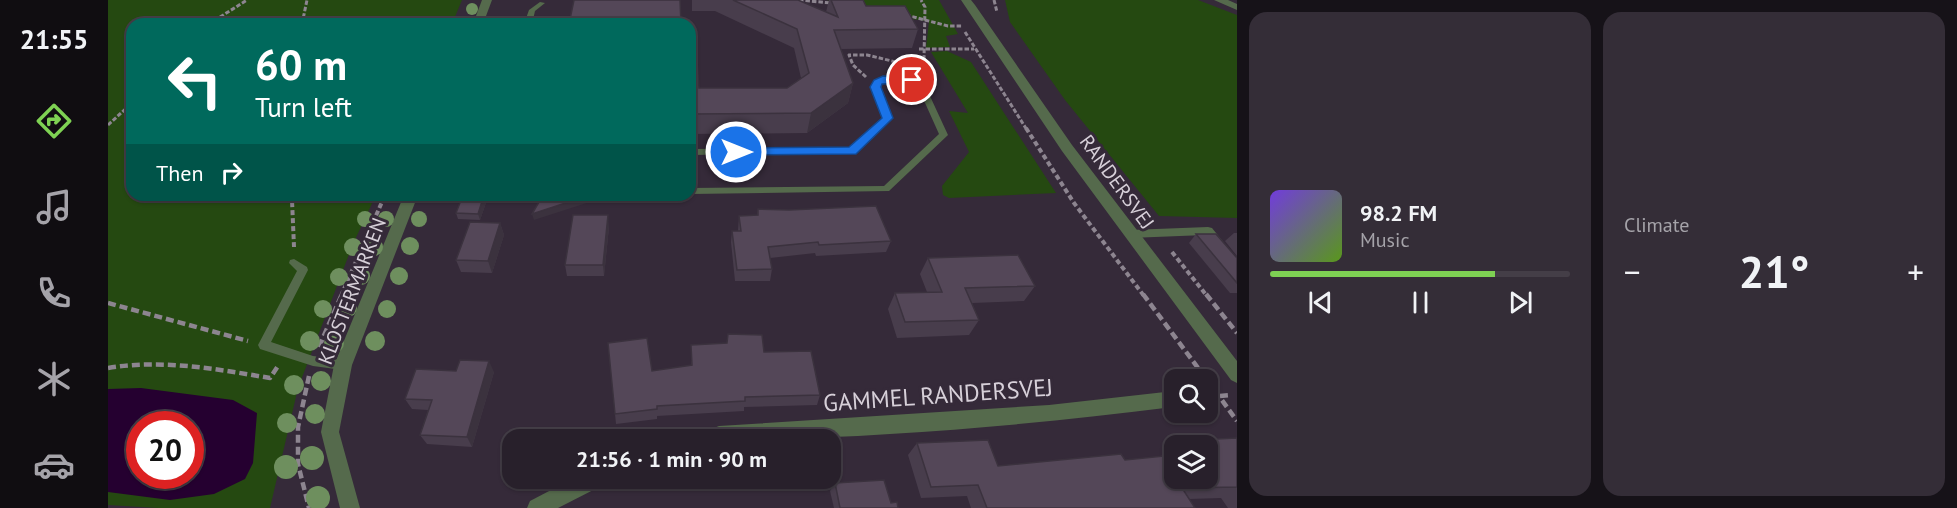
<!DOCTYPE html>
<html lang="en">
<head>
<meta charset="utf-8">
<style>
  body { margin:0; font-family:"PT Sans",sans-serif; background:#342d37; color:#f1f3f6; height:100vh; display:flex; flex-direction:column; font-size:22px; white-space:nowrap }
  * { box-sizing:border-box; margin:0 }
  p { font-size:20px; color:#a5a3a9 }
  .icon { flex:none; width:33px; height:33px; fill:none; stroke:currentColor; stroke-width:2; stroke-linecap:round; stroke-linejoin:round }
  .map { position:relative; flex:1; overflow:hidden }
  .drawer { display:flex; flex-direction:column; gap:12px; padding:12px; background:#161218; width:720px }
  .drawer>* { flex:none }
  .hud { position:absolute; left:18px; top:18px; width:570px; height:183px; border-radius:18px; box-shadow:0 2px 4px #0004,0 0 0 2px #443e47; background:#00695c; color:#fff; overflow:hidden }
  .buttons { position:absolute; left:1056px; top:369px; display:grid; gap:12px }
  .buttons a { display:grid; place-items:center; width:54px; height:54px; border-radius:12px; background:#28202b; box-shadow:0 2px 4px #0004,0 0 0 2px #443e47; font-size:30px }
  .speed { position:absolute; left:18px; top:411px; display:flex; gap:12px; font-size:30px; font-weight:700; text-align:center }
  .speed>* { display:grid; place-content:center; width:78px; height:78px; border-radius:50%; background:#28202b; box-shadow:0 2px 4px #0004,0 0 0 2px #443e47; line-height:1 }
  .speed .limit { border:9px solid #d22; background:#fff; color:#111 }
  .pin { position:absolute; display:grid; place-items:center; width:51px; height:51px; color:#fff; margin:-26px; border:3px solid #fff; border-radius:50%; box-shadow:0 2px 6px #0007 }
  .me { position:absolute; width:66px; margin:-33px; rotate:90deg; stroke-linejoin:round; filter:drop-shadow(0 0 4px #0008) }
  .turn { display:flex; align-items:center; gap:21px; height:126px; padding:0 30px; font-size:27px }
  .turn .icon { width:78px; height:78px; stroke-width:2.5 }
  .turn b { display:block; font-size:42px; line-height:51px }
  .then { display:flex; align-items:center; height:57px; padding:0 30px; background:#0003; gap:12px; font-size:22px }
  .big { font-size:45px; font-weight:600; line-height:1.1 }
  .drawer .card { flex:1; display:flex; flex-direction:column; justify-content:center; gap:9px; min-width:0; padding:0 21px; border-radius:18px; background:#342d37 }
  .song { display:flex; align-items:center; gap:18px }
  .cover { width:72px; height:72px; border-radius:9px; background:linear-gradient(135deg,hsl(260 70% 55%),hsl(90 70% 35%)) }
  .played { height:6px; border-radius:3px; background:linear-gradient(90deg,#7ed153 75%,#443e47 75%) }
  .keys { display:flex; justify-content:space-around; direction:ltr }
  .heat { display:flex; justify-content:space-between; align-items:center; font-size:33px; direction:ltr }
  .drawer .tiles { flex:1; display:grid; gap:12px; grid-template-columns:repeat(2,1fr) }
  .trip { position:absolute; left:394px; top:429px; width:339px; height:60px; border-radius:18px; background:#28202b; box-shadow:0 2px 4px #0004,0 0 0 2px #443e47; font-weight:600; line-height:60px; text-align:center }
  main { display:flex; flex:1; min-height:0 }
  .menu { display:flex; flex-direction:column; width:108px; justify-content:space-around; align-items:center; background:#100d11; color:#a5a3a9 }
  .menu .icon { width:42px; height:42px }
  .menu .current { color:#7ed153 }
  .menu b { font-size:27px; color:#f1f3f6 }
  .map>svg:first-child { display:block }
  .green { fill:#254911; fill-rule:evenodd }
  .water { fill:#250030; fill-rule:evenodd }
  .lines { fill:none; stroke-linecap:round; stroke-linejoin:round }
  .path-far2 { stroke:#8d8590; stroke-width:3; stroke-dasharray:4.5 2; stroke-linecap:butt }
  .path-far1 { stroke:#8d8590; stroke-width:4; stroke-dasharray:5 3; stroke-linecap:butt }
  .path { stroke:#8d8590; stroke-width:4.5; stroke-dasharray:8 4; stroke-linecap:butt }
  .service { fill:#556a4c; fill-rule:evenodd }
  .minor { fill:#556a4c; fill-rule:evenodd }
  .tertiary { fill:#556a4c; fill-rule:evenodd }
  .tree { fill:#6e8f5e }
  .wall { fill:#483d4c }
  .shaded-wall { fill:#3b323e }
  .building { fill:#544758; stroke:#3b323e; stroke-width:1.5 }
  .route { fill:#1a73e8; stroke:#114b97; stroke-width:1.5 }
  .labels { text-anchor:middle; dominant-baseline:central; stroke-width:6; stroke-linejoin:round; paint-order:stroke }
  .street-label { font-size:20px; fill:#d7d0d9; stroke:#352a39 }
  .near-street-label { font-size:24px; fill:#d7d0d9; stroke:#352a39 }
</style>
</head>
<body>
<main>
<nav class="menu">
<b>21:55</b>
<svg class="icon current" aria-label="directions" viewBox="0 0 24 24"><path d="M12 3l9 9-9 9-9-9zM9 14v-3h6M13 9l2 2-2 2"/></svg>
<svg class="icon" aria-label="music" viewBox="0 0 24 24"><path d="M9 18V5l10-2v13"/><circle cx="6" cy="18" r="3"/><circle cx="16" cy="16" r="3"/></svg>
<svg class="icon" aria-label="phone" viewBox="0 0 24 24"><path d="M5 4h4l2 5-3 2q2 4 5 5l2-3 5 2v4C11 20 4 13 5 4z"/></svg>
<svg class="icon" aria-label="climate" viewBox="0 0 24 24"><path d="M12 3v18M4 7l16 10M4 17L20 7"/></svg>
<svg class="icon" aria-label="car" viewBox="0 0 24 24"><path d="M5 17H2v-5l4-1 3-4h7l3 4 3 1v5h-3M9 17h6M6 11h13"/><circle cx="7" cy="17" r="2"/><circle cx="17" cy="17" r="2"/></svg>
</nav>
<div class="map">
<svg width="1129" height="508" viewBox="0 0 1129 508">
  <rect width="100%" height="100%" fill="#352a39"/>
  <g class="green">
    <path d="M 0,0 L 354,0 L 344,24 L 24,24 L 24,195 L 268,195 L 245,244 L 190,388 L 162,508 L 50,508 L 0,505 ZM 32,424 L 82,424 L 82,476 L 32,476 Z"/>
    <path d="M 719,0 L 831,0 L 850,34 L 838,36 L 842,47 L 818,48 L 821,22 C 800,16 779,21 758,19 C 746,18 736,3 719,0 Z"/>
    <polygon points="897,0 1090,0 1129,15 1129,218 1051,216 957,100 902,22"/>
    <polygon points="839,51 863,62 948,193 841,198 835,195 834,186 861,152 841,111 860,113 823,52"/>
  </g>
  <path class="water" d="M 33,388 L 125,400 L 149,413 L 145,463 L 137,479 L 106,494 L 62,500 L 0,492 L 0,389 ZM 32,424 L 82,424 L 82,476 L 32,476 Z"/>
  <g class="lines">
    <g class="path-far2">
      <polyline points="691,0 723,3"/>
      <polyline points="886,0 889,12"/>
      <polyline points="798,15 840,26 854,26"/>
      <polyline points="101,24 139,0"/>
      <polyline points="194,24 199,0"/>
      <polyline points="857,32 919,130"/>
      <polyline points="811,49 866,49"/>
      <polyline points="804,64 809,64 816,59 817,7 813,0"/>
      <polyline points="758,77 745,65 741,55 759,55 788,62"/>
      <polyline points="0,125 24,103"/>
    </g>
    <g class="path-far1">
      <polyline points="918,128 966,203 1036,296"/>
      <polyline points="181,195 184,200 186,247"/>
      <polyline points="1064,252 1099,296"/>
      <polyline points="233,296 277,195"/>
    </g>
    <g class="path">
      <polyline points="1035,294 1099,380"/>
      <polyline points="1098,294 1129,333"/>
      <polyline points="0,303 140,341"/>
      <polyline points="211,347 234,294"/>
      <path d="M 0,368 C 55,359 108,369 162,378 L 170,366"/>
      <polyline points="201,376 190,427 190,464 201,508"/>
      <polyline points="1100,381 1129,421"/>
      <polyline points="1100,397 1122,395"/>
    </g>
    <g class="service">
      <polygon points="432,2 437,3 427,11 424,24 416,24 421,10"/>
      <polygon points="793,76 815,81 840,135 781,191 582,194 582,188 776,186 831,134 809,85 793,80 777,81 772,87 784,118 747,153 582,155 582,149 742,148 776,117 764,87 772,77"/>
      <polygon points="1100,227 1104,228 1129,259 1129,270 1125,269 1097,235 1022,238 1017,234 1022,230"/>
      <polygon points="186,259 199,267 200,270 163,342 205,356 235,360 239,361 241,365 239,369 235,370 205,366 152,349 150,345 189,271 181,263 182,260"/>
    </g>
    <g class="minor">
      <polygon points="1106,0 1120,0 1129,4 1129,10"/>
      <path d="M 1066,391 L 1065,407 C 907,427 748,440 589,440 L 591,434 L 611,426 L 941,405 Z"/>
      <polygon points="466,478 498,478 495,485 450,508 419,508 422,501"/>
    </g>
    <g class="tertiary">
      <polygon points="374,0 384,0 375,24 365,24"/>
      <polygon points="853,0 863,0 867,5 964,145 1129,361 1129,383 1123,380 954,151"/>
      <polygon points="296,195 310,195 244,365 231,432 252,508 232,508 213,432 226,365"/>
    </g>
  </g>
  <g class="tree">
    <circle cx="364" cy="9" r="6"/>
    <circle cx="257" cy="219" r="8"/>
    <circle cx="278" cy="219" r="8"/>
    <circle cx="311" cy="219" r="8"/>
    <circle cx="302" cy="246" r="9"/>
    <circle cx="245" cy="247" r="9"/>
    <circle cx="266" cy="247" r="9"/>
    <circle cx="253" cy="276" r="9"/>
    <circle cx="291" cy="276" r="9"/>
    <circle cx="231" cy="277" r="9"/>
    <circle cx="240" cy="308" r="9"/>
    <circle cx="215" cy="309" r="9"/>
    <circle cx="279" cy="309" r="9"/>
    <circle cx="202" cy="341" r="10"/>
    <circle cx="267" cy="341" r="10"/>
    <circle cx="226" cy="343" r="10"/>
    <circle cx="213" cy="381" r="10"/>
    <circle cx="186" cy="385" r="10"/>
    <circle cx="207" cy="414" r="10"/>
    <circle cx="179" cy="423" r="10"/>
    <circle cx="204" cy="458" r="12"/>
    <circle cx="178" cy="467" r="12"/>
    <circle cx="210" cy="498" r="12"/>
  </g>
  <g class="wall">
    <polygon points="584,0 690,0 718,12 721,0 755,0 758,6 810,29 804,48 733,49 745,83 740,103 699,133 582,134 582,34 591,88 679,88 693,78 686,48 607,11 584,11"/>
    <polygon points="380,197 372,220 350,219 348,213"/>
    <polygon points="650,209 783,241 778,252 708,256 707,253 662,258 664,269 662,281 627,281 623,242 624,231 630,231 631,216 649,215"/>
    <polygon points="392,223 396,235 384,273 353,272 348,260"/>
    <polygon points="501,227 496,276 459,276 457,265"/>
    <polygon points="1126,233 1129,233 1129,256 1117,241"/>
    <polygon points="1088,234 1129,258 1129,293 1122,293 1081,243"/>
    <polygon points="820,258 927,286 916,301 864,303 871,320 861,335 789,338 780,309 787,293 819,292 812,274"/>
    <polygon points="583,345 656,352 712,395 709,405 636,407 636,411 549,416 549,419 508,424 507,414 544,371 583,365"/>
    <polygon points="348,371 386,372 364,447 319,444 312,435 320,410 304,409 297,399"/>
    <polygon points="1129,438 1129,508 1120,508 1113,498 1081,499 1087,508 863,508 859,496 813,498 800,455 809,443 890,466 1017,460 1052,457 1066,446 1066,478 1100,446 1068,446 1070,444"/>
    <polygon points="727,483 783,503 790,508 726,508 722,491"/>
  </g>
  <g class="shaded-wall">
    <polygon points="745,83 740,103 699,133 703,113"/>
    <polygon points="376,195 379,195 380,197 372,220 370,214"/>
    <polygon points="482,195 487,195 488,200 426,220 424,214"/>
    <polygon points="500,215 501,227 496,276 495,265"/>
    <polygon points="392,223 396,235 384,273 380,261"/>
    <polygon points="381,361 386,372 364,447 359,437"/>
  </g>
  <g class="building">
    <polygon points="466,0 572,0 573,24 461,24"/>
    <polygon points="625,0 690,0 730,17 723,0 755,0 758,6 797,6 810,29 726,30 745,83 703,113 582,114 582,34 587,34 591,88 679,88 701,73 689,29"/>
    <polygon points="355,195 376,195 370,214 348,213"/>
    <polygon points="435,195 482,195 424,214"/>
    <polygon points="768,206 783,241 711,245 710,242 660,247 664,269 629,270 624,231 633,231 631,216 650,215 650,209 681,210"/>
    <polygon points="465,215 500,215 495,265 457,265"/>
    <polygon points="362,222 392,223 380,261 348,260"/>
    <polygon points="1088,234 1108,234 1129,258 1129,283"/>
    <polygon points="910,255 927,286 857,288 871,320 797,322 787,293 834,292 820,258"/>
    <polygon points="620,334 654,335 656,352 703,351 712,395 637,397 637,401 549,406 549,409 507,414 500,343 539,338 544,371 584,365 583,345 619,343"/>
    <polygon points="352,360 381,361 359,437 312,435 324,400 297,399 308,369 348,371"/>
    <polygon points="1129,438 1129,487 1074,488 1087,508 879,508 870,485 823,487 809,443 880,440 890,466 1013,454 1017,460 1066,455 1066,478 1100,478 1100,446 1071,446 1070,444 1088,440"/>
    <polygon points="776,480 783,503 789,502 790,508 732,508 727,483"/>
  </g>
  <polygon class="route" points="775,76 804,77 810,80 804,83 774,84 773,87 785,118 748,154 628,155 622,152 628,148 741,147 774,118 762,87 766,80"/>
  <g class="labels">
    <g class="street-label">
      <text transform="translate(1009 182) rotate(54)">RANDERSVEJ</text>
      <text transform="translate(244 291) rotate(-69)">KLOSTERMARKEN</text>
    </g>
    <g class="near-street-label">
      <text transform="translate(830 395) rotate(-4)">GAMMEL RANDERSVEJ</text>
    </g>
  </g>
</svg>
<div class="buttons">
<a><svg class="icon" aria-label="search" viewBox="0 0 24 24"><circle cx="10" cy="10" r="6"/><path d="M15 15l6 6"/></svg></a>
<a><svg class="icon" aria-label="layers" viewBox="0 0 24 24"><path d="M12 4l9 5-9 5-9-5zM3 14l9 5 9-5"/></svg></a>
</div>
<div class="speed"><div class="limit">20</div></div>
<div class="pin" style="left:804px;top:80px;background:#d93025"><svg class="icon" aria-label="arrive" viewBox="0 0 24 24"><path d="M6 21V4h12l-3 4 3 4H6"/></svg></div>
<svg class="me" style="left:628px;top:152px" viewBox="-20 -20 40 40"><circle r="17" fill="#1a73e8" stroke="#fff" stroke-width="3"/><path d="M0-11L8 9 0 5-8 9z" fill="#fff"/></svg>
<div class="trip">21:56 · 1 min · 90 m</div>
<div class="hud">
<div class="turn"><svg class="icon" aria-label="left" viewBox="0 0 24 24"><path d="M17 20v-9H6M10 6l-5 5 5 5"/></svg><div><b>60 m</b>Turn left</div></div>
<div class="then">Then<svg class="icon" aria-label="right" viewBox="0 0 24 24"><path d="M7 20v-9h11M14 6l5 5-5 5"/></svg></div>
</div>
</div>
<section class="drawer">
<div class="tiles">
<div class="card">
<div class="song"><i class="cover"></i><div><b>98.2 FM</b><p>Music</p></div></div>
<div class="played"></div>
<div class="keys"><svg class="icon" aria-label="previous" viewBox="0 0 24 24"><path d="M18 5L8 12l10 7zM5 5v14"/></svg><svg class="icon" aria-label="pause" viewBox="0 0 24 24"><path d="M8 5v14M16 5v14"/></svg><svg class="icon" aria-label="next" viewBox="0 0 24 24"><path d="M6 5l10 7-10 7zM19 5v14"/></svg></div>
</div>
<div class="card"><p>Climate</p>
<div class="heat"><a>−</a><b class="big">21°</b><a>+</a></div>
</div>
</div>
</section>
</main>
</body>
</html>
